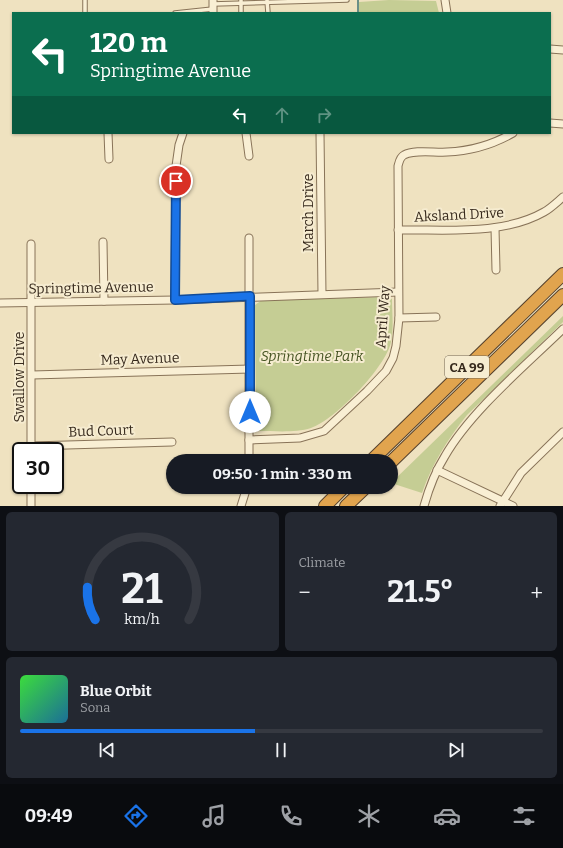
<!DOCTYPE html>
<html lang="en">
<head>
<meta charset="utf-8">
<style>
  body { margin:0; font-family:Bitter,serif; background:#242831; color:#f1f3f6; height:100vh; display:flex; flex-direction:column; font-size:15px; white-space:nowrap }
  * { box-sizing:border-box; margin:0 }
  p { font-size:13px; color:#9ea1a6 }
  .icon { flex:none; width:22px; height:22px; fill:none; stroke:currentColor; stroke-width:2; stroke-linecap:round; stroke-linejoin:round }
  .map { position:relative; height:506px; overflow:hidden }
  .panel { display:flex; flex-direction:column; gap:6px; padding:6px; background:#0d0f14; flex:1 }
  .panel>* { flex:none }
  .banner { position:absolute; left:12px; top:12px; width:539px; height:122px; border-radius:0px; box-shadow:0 1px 3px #0004; background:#0b6e4f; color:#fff; overflow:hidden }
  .speed { position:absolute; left:12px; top:442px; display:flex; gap:8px; font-size:20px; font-weight:700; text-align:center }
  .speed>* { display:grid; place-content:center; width:52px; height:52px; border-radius:50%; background:#171b24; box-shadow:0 1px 3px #0004; line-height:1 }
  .speed .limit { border:2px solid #111; border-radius:6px; background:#fff; color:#111 }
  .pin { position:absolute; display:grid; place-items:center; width:34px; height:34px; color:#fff; margin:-17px; border:2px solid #fff; border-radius:50%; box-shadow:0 1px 4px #0007 }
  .me { position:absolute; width:44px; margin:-22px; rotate:0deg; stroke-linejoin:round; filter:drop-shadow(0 0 3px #0008) }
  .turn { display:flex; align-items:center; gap:14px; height:84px; padding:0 12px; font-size:18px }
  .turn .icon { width:52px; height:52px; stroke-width:2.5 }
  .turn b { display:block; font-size:28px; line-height:34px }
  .lanes { display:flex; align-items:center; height:38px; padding:0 12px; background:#0003; justify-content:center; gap:20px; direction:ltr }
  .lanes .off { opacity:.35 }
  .big { font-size:30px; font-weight:700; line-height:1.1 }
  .panel .card { flex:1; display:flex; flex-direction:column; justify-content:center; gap:6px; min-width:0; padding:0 14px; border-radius:6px; background:#242831 }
  .panel .dial { align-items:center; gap:0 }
  .dial svg { height:104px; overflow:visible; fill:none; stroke:#363941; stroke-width:7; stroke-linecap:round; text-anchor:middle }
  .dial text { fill:#f1f3f6; stroke:none }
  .song { display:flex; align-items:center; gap:12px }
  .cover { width:48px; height:48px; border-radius:6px; background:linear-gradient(135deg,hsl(120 70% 55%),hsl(200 70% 35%)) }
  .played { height:4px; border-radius:2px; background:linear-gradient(90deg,#1a73e8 45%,#363941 45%) }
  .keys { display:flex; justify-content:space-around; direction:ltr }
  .heat { display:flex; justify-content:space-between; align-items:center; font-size:22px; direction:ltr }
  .panel .tiles { flex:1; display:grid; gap:6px; grid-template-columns:1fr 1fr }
  .card:last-child { grid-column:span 2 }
  .trip { position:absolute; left:166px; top:454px; width:232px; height:40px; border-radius:20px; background:#171b24; box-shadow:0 1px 3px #0004; font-weight:700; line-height:40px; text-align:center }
  .tab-bar { display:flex; height:64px; justify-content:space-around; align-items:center; background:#090b0e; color:#9ea1a6 }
  .tab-bar .icon { width:28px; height:28px }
  .tab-bar .current { color:#1a73e8 }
  .tab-bar b { font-size:18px; color:#f1f3f6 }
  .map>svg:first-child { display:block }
  .green { fill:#c5cd94 }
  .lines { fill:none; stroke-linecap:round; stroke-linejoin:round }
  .stream { stroke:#6a8f87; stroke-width:2 }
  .lane-casing { stroke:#887358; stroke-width:5.5 }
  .street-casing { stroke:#887358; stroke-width:9 }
  .highway-casing { stroke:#56412c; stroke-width:14 }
  .lane { stroke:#f9efd4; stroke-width:3.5 }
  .street { stroke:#f9efd4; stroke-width:7 }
  .highway { stroke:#e1a44e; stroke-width:12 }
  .route-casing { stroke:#114b97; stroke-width:10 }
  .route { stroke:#1a73e8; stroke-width:7 }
  .labels { text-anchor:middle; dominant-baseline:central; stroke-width:4; stroke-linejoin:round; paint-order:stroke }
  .shield { fill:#f6ecd0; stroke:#706453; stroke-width:1 }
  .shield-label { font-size:13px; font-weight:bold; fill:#372a1d }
  .street-label { font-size:14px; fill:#372a1d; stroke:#f6ecd0 }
  .park-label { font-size:14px; font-style:italic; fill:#465423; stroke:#f6ecd0 }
</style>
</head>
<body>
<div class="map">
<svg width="563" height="506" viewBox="0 0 563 506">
  <rect width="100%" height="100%" fill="#efe2c0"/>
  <g class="green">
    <polygon points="389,0 436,1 439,13 359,13 359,2"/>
    <path d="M 386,297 L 392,299 C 392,313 394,329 391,342 C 386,367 335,420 311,428 C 296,433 275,431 259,431 L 256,427 L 255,305 L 262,300 Z"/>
    <path d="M 563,316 L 563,322 L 467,415 C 447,440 432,464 422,493 L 391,483 Z"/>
  </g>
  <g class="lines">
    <polyline class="stream" points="358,0 358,13"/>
    <defs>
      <g id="lane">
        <polyline points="85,0 85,13"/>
        <polyline points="241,0 241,13"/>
        <polyline points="267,0 268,13"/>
        <polyline points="213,4 347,0"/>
        <polyline points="175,13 213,9"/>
      </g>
      <g id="street">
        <polyline points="445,0 447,13"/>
        <polyline points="213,13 213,0"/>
        <polyline points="550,49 563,50"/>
        <polyline points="550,123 563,124"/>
        <polyline points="108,133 109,159"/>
        <polyline points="246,133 249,156"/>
        <polyline points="320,133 322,294"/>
        <polyline points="495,228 496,270"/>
        <path d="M 398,230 C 444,229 502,236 544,212 C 551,208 557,202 563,197"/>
        <polyline points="103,242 104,301"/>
        <polyline points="31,244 31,451"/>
        <polyline points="175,300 176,166 179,145 183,133"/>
        <polyline points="0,303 175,300 398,292"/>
        <polyline points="399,318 436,317"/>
        <polyline points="32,375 250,369"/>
        <path d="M 249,440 L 300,438 L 324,431 L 367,391 L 386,371 L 393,358 L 396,346 L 399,318 L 398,166 C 399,162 400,157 404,155 C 415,149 435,153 447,152 C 472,151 492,145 513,133"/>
        <polyline points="32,446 172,442"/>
        <polyline points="249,461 249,238"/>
        <polyline points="437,470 513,506"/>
        <polyline points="31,506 31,485"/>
        <polyline points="241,506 247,487"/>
        <path d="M 424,506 C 429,488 435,472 445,456 C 471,411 525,366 563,329"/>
        <polyline points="500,506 521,473 563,432"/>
      </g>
      <g id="highway">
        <polyline points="371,461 563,274"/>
        <polyline points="391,462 563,295"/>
        <polyline points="325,506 344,487"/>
        <polyline points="346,506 366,487"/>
      </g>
    </defs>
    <use href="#lane" class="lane-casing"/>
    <use href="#street" class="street-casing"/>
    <use href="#highway" class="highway-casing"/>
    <use href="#lane" class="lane"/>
    <use href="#street" class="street"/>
    <use href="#highway" class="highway"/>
  </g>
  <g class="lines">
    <defs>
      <polyline id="route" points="176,181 175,300 250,296 250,412"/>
    </defs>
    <use href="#route" class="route-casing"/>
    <use href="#route" class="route"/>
  </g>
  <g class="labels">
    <rect class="shield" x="445" y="356" width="44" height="22" rx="3"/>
    <g class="shield-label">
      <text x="467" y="367">CA 99</text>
    </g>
    <g class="street-label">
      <text transform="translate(308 213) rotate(-90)">March Drive</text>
      <text transform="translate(459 215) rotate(-3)">Aksland Drive</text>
      <text transform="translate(91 288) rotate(-1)">Springtime Avenue</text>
      <text transform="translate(383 317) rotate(-86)">April Way</text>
      <text transform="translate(140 359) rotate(-2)">May Avenue</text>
      <text transform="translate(19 377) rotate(-90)">Swallow Drive</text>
      <text transform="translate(101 431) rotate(-2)">Bud Court</text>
    </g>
    <g class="park-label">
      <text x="312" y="356">Springtime Park</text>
    </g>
  </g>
</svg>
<div class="speed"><div class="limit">30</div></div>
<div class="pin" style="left:176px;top:181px;background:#d93025"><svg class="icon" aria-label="arrive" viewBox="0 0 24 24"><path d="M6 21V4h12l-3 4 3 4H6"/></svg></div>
<svg class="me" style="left:250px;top:412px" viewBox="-20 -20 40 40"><circle r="19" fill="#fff"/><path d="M0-13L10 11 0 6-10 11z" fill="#1a73e8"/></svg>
<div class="trip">09:50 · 1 min · 330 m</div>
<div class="banner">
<div class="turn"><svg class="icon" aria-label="left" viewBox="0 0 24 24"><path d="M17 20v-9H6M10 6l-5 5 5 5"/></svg><div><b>120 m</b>Springtime Avenue</div></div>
<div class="lanes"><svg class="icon" aria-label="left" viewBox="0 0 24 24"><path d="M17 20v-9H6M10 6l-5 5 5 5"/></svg><svg class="icon off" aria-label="ahead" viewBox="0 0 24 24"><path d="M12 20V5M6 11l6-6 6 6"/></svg><svg class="icon off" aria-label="right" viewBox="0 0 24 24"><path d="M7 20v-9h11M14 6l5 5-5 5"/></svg></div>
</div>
</div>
<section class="panel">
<div class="tiles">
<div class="card dial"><svg viewBox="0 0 100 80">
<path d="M14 69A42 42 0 1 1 86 69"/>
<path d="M14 69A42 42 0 0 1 8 44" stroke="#1a73e8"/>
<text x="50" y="56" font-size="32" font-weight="700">21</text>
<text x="50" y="72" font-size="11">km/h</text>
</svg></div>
<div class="card"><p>Climate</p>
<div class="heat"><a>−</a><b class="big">21.5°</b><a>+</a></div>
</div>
<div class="card">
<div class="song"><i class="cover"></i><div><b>Blue Orbit</b><p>Sona</p></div></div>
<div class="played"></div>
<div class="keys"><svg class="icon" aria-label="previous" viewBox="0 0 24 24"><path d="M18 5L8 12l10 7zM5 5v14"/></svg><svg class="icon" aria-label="pause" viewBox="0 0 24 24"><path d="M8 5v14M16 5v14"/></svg><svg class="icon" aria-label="next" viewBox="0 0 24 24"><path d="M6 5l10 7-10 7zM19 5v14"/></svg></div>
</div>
</div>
</section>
<nav class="tab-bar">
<b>09:49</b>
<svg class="icon current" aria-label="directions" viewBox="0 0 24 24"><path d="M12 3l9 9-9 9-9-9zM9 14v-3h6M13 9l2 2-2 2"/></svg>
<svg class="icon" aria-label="music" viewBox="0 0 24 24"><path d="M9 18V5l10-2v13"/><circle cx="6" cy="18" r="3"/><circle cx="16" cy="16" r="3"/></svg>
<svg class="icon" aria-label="phone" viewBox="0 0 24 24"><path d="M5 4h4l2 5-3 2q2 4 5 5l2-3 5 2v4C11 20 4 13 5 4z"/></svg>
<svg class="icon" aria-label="climate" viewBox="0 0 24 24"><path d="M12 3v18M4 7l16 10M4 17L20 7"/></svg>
<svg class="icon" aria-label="car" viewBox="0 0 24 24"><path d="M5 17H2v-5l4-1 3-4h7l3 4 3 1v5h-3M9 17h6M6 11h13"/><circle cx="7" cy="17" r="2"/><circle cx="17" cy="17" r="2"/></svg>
<svg class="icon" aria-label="filters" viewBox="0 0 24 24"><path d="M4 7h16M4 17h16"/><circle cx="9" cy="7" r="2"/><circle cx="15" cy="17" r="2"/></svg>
</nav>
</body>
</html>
